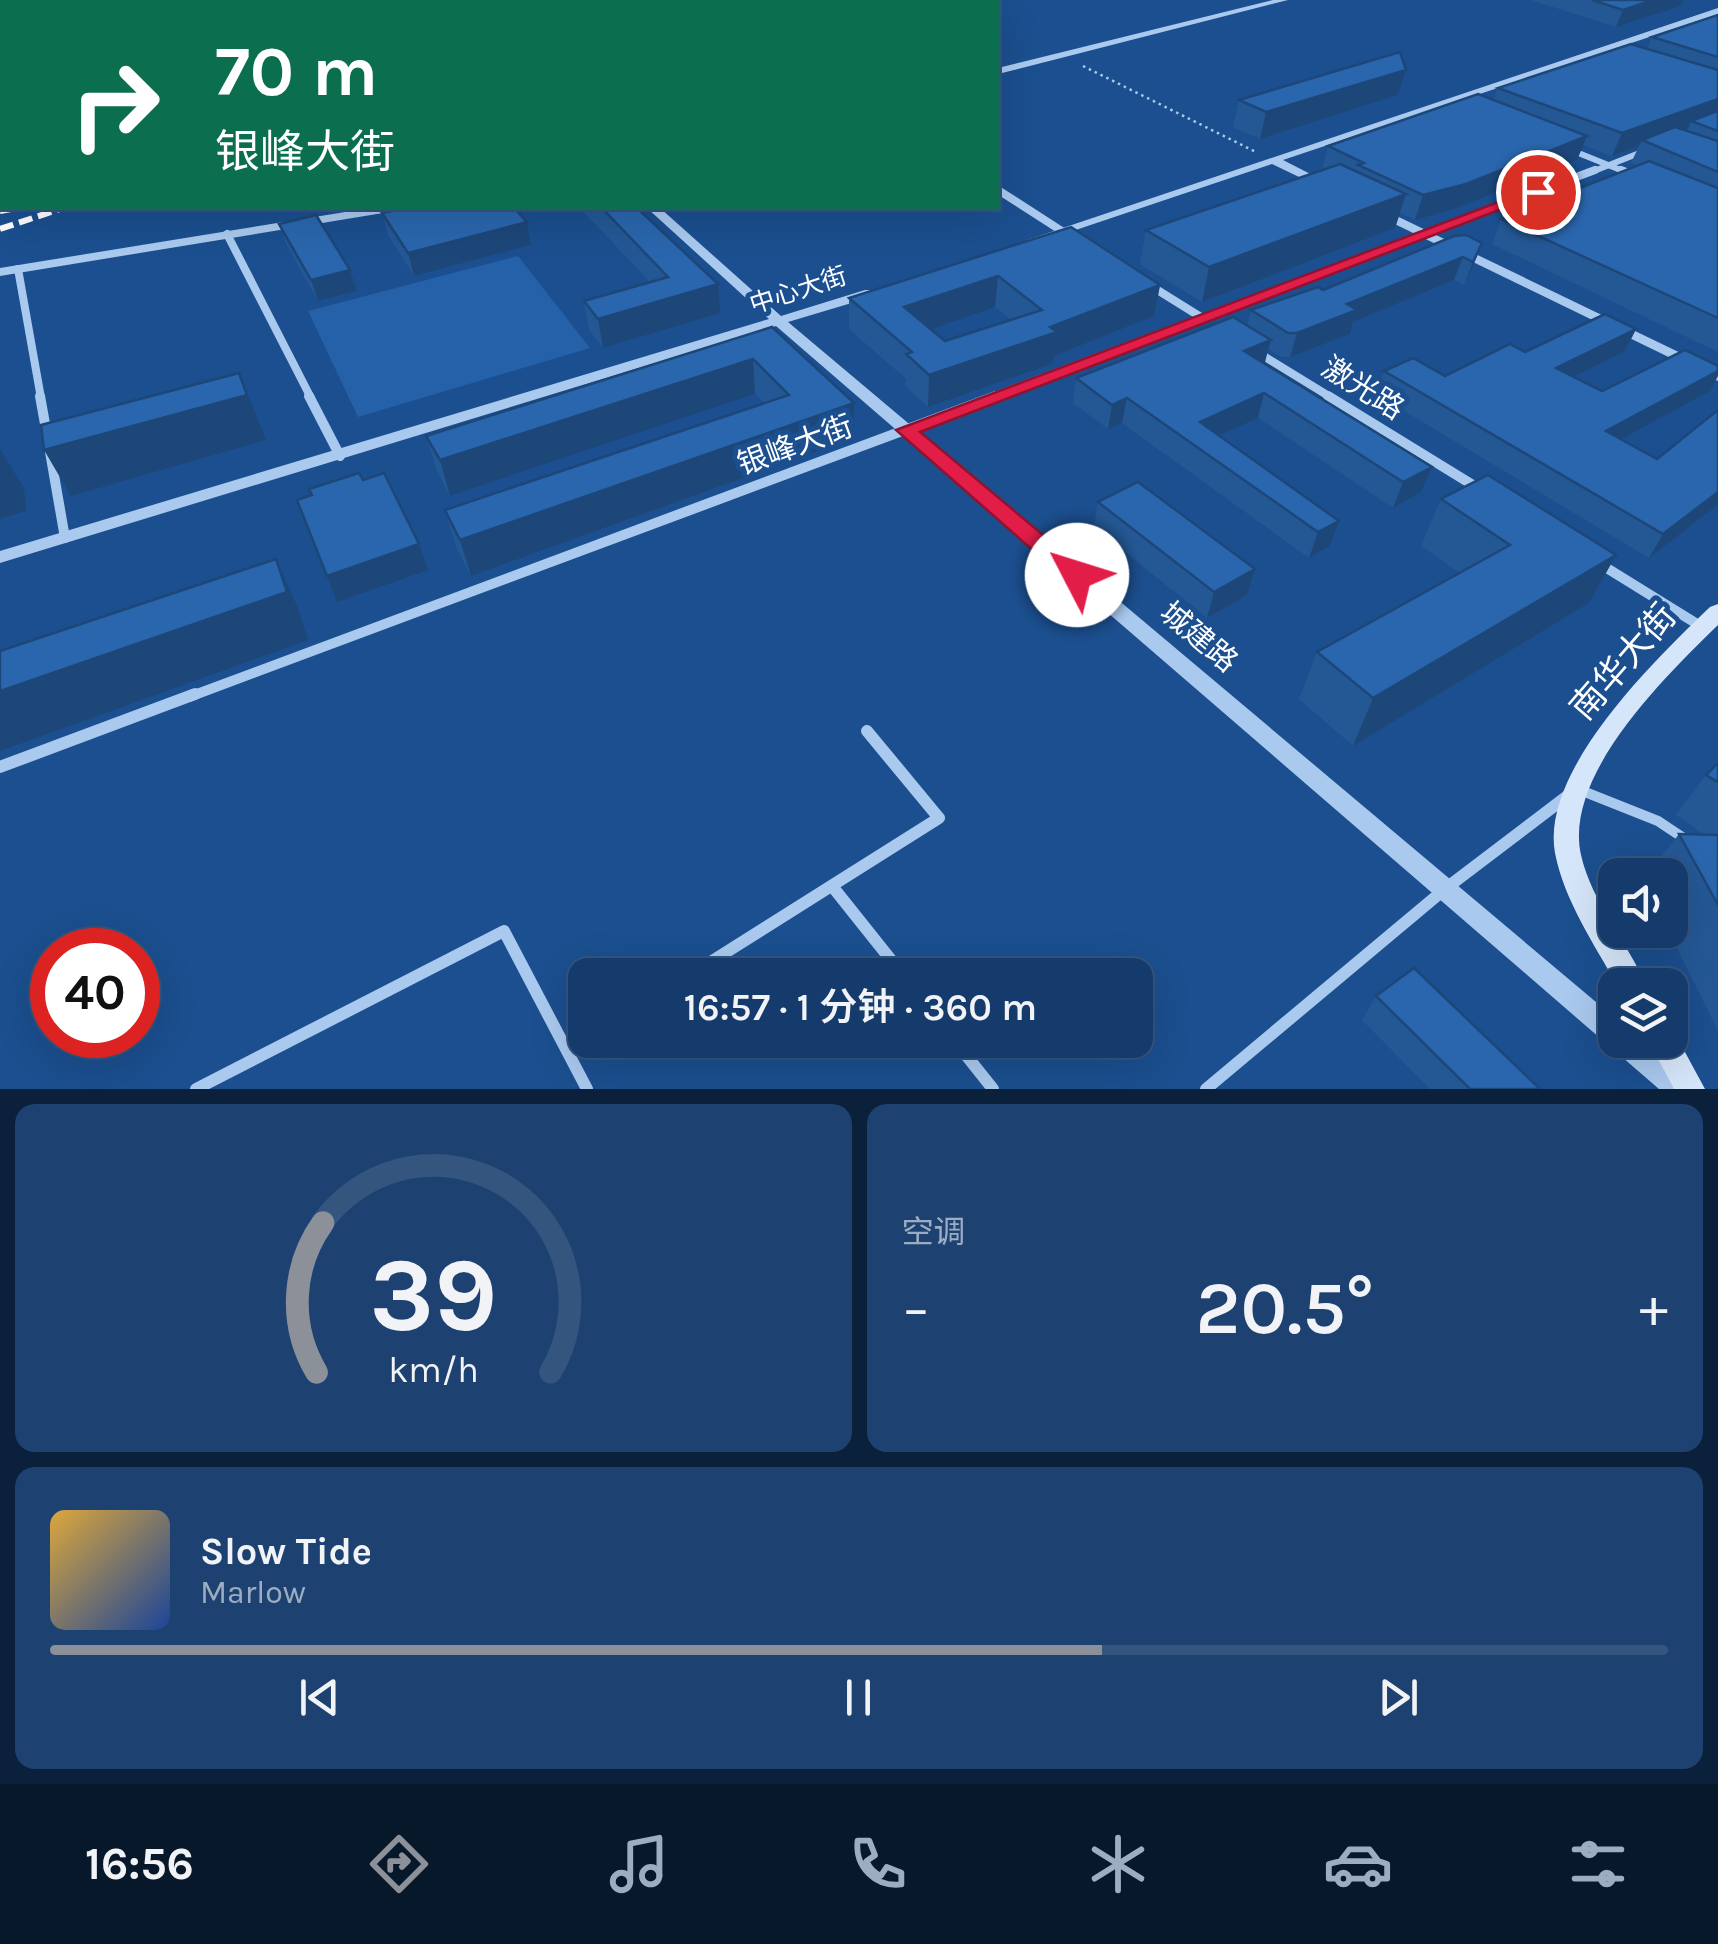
<!DOCTYPE html>
<html lang="zh">
<head>
<meta charset="utf-8">
<style>
  body { margin:0; font-family:Karla,"Noto Sans SC",sans-serif; background:#1d4271; color:#f1f3f6; height:100vh; display:flex; flex-direction:column; font-size:38px; white-space:nowrap }
  * { box-sizing:border-box; margin:0 }
  p { font-size:32px; color:#9dadc1 }
  .icon { flex:none; width:55px; height:55px; fill:none; stroke:currentColor; stroke-width:2; stroke-linecap:round; stroke-linejoin:round }
  .map { position:relative; height:1089px; overflow:hidden }
  .side { display:flex; flex-direction:column; gap:15px; padding:15px; background:#0b203b; flex:1 }
  .side>* { flex:none }
  .hud { position:absolute; left:0px; top:0px; width:1000px; height:210px; box-shadow:0 10px 40px #0002,0 0 0 2px #33557e; background:#0b6e4f; color:#fff; overflow:hidden }
  .controls { position:absolute; left:1598px; top:858px; display:grid; gap:20px }
  .controls a { display:grid; place-items:center; width:90px; height:90px; border-radius:20px; background:#143b6b; box-shadow:0 10px 40px #0002,0 0 0 2px #33557e; font-size:50px }
  .speed { position:absolute; left:30px; top:928px; display:flex; gap:20px; font-size:50px; font-weight:700; text-align:center }
  .speed>* { display:grid; place-content:center; width:130px; height:130px; border-radius:50%; background:#143b6b; box-shadow:0 10px 40px #0002,0 0 0 2px #33557e; line-height:1 }
  .speed .limit { border:15px solid #d22; background:#fff; color:#111 }
  .pin { position:absolute; display:grid; place-items:center; width:85px; height:85px; color:#fff; margin:-42px; border:5px solid #fff; border-radius:50%; box-shadow:0 2px 10px #0007 }
  .me { position:absolute; width:110px; margin:-55px; rotate:310deg; stroke-linejoin:round; filter:drop-shadow(0 0 8px #0008) }
  .turn { display:flex; align-items:center; gap:35px; height:210px; padding:0 50px; font-size:45px }
  .turn .icon { width:130px; height:130px; stroke-width:2.5 }
  .turn b { display:block; font-size:70px; line-height:85px }
  .big { font-size:75px; font-weight:600; line-height:1.1 }
  .side .tile { flex:1; display:flex; flex-direction:column; justify-content:center; gap:15px; min-width:0; padding:0 35px; border-radius:20px; background:#1d4271 }
  .side .dial { align-items:center; gap:0 }
  .dial svg { height:260px; overflow:visible; fill:none; stroke:#33557e; stroke-width:7; stroke-linecap:round; text-anchor:middle }
  .dial text { fill:#f1f3f6; stroke:none }
  .song { display:flex; align-items:center; gap:30px }
  .cover { width:120px; height:120px; border-radius:15px; background:linear-gradient(135deg,hsl(40 70% 55%),hsl(220 70% 35%)) }
  .played { height:10px; border-radius:5px; background:linear-gradient(90deg,#8c9099 65%,#33557e 65%) }
  .keys { display:flex; justify-content:space-around; direction:ltr }
  .heat { display:flex; justify-content:space-between; align-items:center; font-size:55px; direction:ltr }
  .side .tiles { flex:1; display:grid; gap:15px; grid-template-columns:1fr 1fr }
  .tile:last-child { grid-column:span 2 }
  .trip { position:absolute; left:568px; top:958px; width:585px; height:100px; border-radius:20px; background:#143b6b; box-shadow:0 10px 40px #0002,0 0 0 2px #33557e; font-weight:600; line-height:100px; text-align:center }
  .tab-bar { display:flex; height:160px; justify-content:space-around; align-items:center; background:#08182b; color:#9dadc1 }
  .tab-bar .icon { width:70px; height:70px }
  .tab-bar .current { color:#8c9099 }
  .tab-bar b { font-size:45px; color:#f1f3f6 }
  .map>svg:first-child { display:block }
  .green { fill:#2461a8 }
  .lines { fill:none; stroke-linecap:round; stroke-linejoin:round }
  .stream { stroke:#9cc4f0; stroke-width:4 }
  .path { stroke:#a9c9ee; stroke-width:2.5; stroke-dasharray:2.5 4; stroke-linecap:butt }
  .service { stroke:#a9c9ee; stroke-width:10 }
  .minor-far3 { stroke:#a9c9ee; stroke-width:6 }
  .minor-far2 { stroke:#a9c9ee; stroke-width:8 }
  .minor-far1 { stroke:#a9c9ee; stroke-width:10 }
  .minor { stroke:#a9c9ee; stroke-width:12 }
  .tertiary { fill:#a9c9ee; fill-rule:evenodd }
  .secondary { fill:#d6e6fa; fill-rule:evenodd }
  .rail-far1 { stroke:#fff; stroke-width:4; stroke-dasharray:10 4; stroke-linecap:butt }
  .rail { stroke:#fff; stroke-width:6; stroke-dasharray:14 6; stroke-linecap:butt }
  .wall { fill:#245895; fill-rule:evenodd }
  .shaded-wall { fill:#1d4779 }
  .building { fill:#2a66ad; stroke:#1d4779; stroke-width:2.5; fill-rule:evenodd }
  .route { fill:#e11d48; stroke:#92132f; stroke-width:2.5 }
  .labels { text-anchor:middle; dominant-baseline:central; stroke-width:10; stroke-linejoin:round; paint-order:stroke }
  .far-street-label { font-size:25px; fill:#fff; stroke:#1b4f8f }
  .street-label { font-size:30px; fill:#fff; stroke:#1b4f8f }
  .near-street-label { font-size:35px; fill:#fff; stroke:#1b4f8f }
</style>
</head>
<body>
<div class="map">
<svg width="1718" height="1089" viewBox="0 0 1718 1089">
  <rect width="100%" height="100%" fill="#1b4f8f"/>
  <polygon class="green" points="518,256 590,348 358,417 308,311"/>
  <g class="lines">
    <polyline class="stream" points="452,2 461,0"/>
    <polyline class="path" points="1083,66 1256,152"/>
    <polyline class="service" points="1580,790 1658,821 1685,839"/>
    <g class="minor-far3">
      <polyline points="432,2 440,0"/>
      <polyline points="482,2 491,0"/>
      <polyline points="852,2 861,0"/>
      <polyline points="1571,150 1628,173"/>
      <polyline points="1589,173 1647,150"/>
    </g>
    <g class="minor-far2">
      <polyline points="1621,170 1634,175"/>
      <polyline points="998,190 1068,235"/>
      <polyline points="227,234 311,398"/>
      <polyline points="18,269 41,398"/>
      <polyline points="1151,286 1204,319"/>
      <polyline points="1257,352 1332,398"/>
      <polyline points="989,398 1595,170"/>
    </g>
    <g class="minor-far1">
      <polyline points="40,396 47,435"/>
      <polyline points="309,396 340,456"/>
      <polyline points="1328,396 1481,490"/>
      <polyline points="50,452 65,538"/>
      <polyline points="1597,562 1702,627"/>
      <polyline points="189,697 996,396"/>
    </g>
    <g class="minor">
      <polyline points="0,767 195,694"/>
      <polyline points="832,886 903,975"/>
      <polyline points="690,975 939,818 867,731"/>
      <polyline points="954,1040 993,1089"/>
      <polyline points="568,1052 586,1040"/>
      <polyline points="196,1089 504,931 587,1089"/>
      <polyline points="1206,1089 1445,889 1570,794"/>
    </g>
    <g class="tertiary">
      <polygon points="549,0 560,0 561,2 551,2"/>
      <polygon points="1273,0 1288,0 998,74 998,68"/>
      <polygon points="1718,8 1718,14 1283,160 1330,184 1330,188 1322,188 1272,164 1037,243 1027,240"/>
      <polygon points="1376,206 1718,371 1718,381 1372,213 1370,210"/>
      <polygon points="370,208 395,208 389,212 0,276 0,268"/>
      <polygon points="647,208 660,208 781,316 865,290 875,290 875,296 788,322 1615,1018 1615,1040 1641,1040 1688,1080 1692,1089 1659,1089 776,326 0,563 0,551 769,319"/>
    </g>
    <g class="secondary">
      <path d="M 1718,604 L 1718,625 C 1666,676 1563,775 1581,855 C 1592,903 1627,941 1646,985 L 1617,985 C 1594,944 1564,900 1555,853 C 1540,770 1656,659 1710,607 Z"/>
      <polygon points="1670,1029 1673,1030 1705,1089 1674,1089 1648,1040 1670,1040"/>
    </g>
    <g class="rail-far1">
      <polyline points="890,2 899,0"/>
      <polyline points="967,2 979,0"/>
    </g>
    <g class="rail">
      <polyline points="0,211 17,208"/>
      <polyline points="0,229 63,208"/>
    </g>
  </g>
  <g class="wall">
    <polygon points="1531,0 1683,0 1681,6 1616,27"/>
    <polygon points="1718,15 1718,352 1492,244 1501,219 1637,166 1631,163 1639,146 1612,156 1583,145 1577,160 1457,208 1415,220 1400,213 1395,228 1202,302 1140,264 1146,230 1322,170 1328,146 1493,100 1498,88 1647,49 1652,37"/>
    <polygon points="1406,70 1398,95 1260,139 1233,127 1239,100"/>
    <polygon points="580,208 637,208 720,313 603,348 589,330 584,301 650,282"/>
    <polygon points="382,213 527,222 531,245 414,276 388,235"/>
    <polygon points="279,224 350,270 357,291 318,301 286,244"/>
    <path d="M 1071,227 L 1160,285 L 1154,316 L 1054,356 L 1052,364 L 928,407 L 905,386 L 906,379 L 849,329 L 849,298 ZM 995,307 L 1011,320 L 945,341 L 930,329 Z"/>
    <polygon points="1466,235 1473,266 1464,285 1454,280 1353,322 1350,334 1290,357 1281,357 1268,349 1265,363 1421,492 1393,508 1258,418 1219,436 1339,521 1330,546 1309,558 1122,423 1108,429 1073,403 1076,378 1247,326 1251,310 1323,290"/>
    <polygon points="772,327 854,403 854,438 471,576 456,547 445,510 765,403 755,394 450,496 437,471 426,436"/>
    <polygon points="1636,329 1625,351 1574,377 1602,391 1710,391 1621,439 1718,505 1649,558 1376,394 1384,371 1445,376 1525,352"/>
    <polygon points="1441,499 1616,555 1589,603 1353,746 1299,699 1317,652 1460,573 1421,546"/>
    <polygon points="1098,502 1255,569 1247,595 1207,618 1094,527"/>
    <polygon points="1718,763 1718,1031 1668,930 1670,930 1670,875 1647,875 1679,834 1705,835 1676,815 1706,775"/>
    <polygon points="1376,996 1540,1089 1430,1089 1362,1020"/>
  </g>
  <g class="shaded-wall">
    <polygon points="1653,0 1683,0 1681,6 1616,27 1623,10"/>
    <polygon points="1406,70 1398,95 1260,139 1266,112"/>
    <polygon points="1718,99 1718,117 1691,121 1688,129 1649,143 1642,140 1639,146 1612,156 1622,133"/>
    <polygon points="1587,136 1577,160 1457,208 1415,220 1423,195"/>
    <polygon points="1406,194 1395,228 1202,302 1209,267"/>
    <polygon points="527,222 531,245 414,276 408,253"/>
    <polygon points="1482,243 1473,266 1464,285 1473,262"/>
    <polygon points="1463,257 1454,280 1353,322 1350,334 1290,357 1297,333 1347,304"/>
    <polygon points="350,270 357,291 318,301 311,280"/>
    <polygon points="998,276 995,307 903,339 904,307"/>
    <polygon points="718,284 720,313 603,348 598,319"/>
    <polygon points="1160,285 1154,316 1054,356 1052,364 928,407 929,375"/>
    <polygon points="1636,329 1625,351 1546,391 1556,368"/>
    <polygon points="1271,340 1264,364 1244,351"/>
    <polygon points="753,359 755,394 450,496 440,460"/>
    <polygon points="1718,371 1718,376 1710,391 1594,454 1606,431"/>
    <polygon points="239,373 266,440 71,496 44,450"/>
    <polygon points="1264,393 1258,418 1194,447 1200,422"/>
    <polygon points="1127,398 1122,423 1108,429 1112,405"/>
    <polygon points="854,403 854,438 471,576 460,540"/>
    <polygon points="0,449 24,488 26,511 0,519"/>
    <polygon points="1432,467 1421,492 1393,508 1403,482"/>
    <polygon points="1718,493 1718,505 1649,558 1663,534"/>
    <polygon points="1339,521 1330,546 1309,558 1318,532"/>
    <polygon points="419,544 428,570 337,602 327,576"/>
    <polygon points="1616,555 1589,603 1353,746 1373,698"/>
    <polygon points="276,559 297,606 308,640 0,751 0,691"/>
    <polygon points="1255,569 1247,595 1207,618 1214,592"/>
  </g>
  <g class="building">
    <polygon points="1592,0 1653,0 1623,10"/>
    <polygon points="1718,15 1718,57 1652,37"/>
    <polygon points="1631,44 1718,70 1718,99 1622,133 1498,88"/>
    <polygon points="1400,52 1406,70 1266,112 1239,100"/>
    <polygon points="1478,94 1587,136 1466,184 1423,195 1358,165 1364,163 1328,146"/>
    <polygon points="1718,111 1718,131 1691,121"/>
    <polygon points="1675,127 1718,141 1718,172 1642,140"/>
    <polygon points="1649,161 1718,188 1718,318 1501,219"/>
    <polygon points="1340,164 1406,194 1209,267 1146,230"/>
    <polygon points="405,208 514,208 527,222 408,253 382,213"/>
    <polygon points="602,208 637,208 718,284 598,319 584,301 668,277"/>
    <polygon points="316,215 350,270 311,280 279,224"/>
    <path d="M 1071,227 L 1160,285 L 1050,327 L 1057,332 L 929,375 L 906,354 L 912,352 L 849,298 ZM 998,276 L 1042,310 L 945,341 L 904,307 Z"/>
    <polygon points="1466,235 1482,243 1473,262 1463,257 1347,304 1357,310 1297,333 1288,333 1251,310 1318,287 1323,290 1454,236"/>
    <polygon points="1605,314 1636,329 1556,368 1602,391 1685,350 1718,366 1718,371 1606,431 1657,459 1718,410 1718,492 1663,534 1384,371 1413,358 1445,376 1510,344 1525,352"/>
    <polygon points="1233,317 1271,340 1244,351 1432,467 1403,482 1264,393 1200,422 1339,521 1318,532 1127,398 1112,405 1076,378"/>
    <polygon points="772,327 854,403 460,540 445,510 789,395 753,359 440,460 426,436"/>
    <polygon points="239,373 247,395 44,450 41,425"/>
    <polygon points="359,473 363,480 384,473 419,544 327,576 297,500 312,495 309,489"/>
    <polygon points="1488,475 1616,555 1373,698 1317,652 1510,545 1441,499"/>
    <polygon points="1138,482 1255,569 1214,592 1098,502"/>
    <polygon points="276,559 287,592 0,691 0,651"/>
    <polygon points="1718,763 1718,782 1706,775"/>
    <polygon points="1679,834 1718,835 1718,905"/>
    <polygon points="1414,968 1540,1089 1470,1089 1376,996"/>
  </g>
  <polygon class="route" points="1533,189 1546,192 920,432 1085,570 1088,575 1085,581 1068,581 896,430"/>
  <g class="labels">
    <g class="far-street-label">
      <text transform="translate(798 290) rotate(-18)">中心大街</text>
    </g>
    <g class="street-label">
      <text transform="translate(1363 388) rotate(32)">激光路</text>
      <text transform="translate(795 445) rotate(-20)">银峰大街</text>
      <text transform="translate(1199 637) rotate(40)">城建路</text>
    </g>
    <g class="near-street-label">
      <text transform="translate(1623 662) rotate(-49)">南华大街</text>
    </g>
  </g>
</svg>
<div class="controls">
<a><svg class="icon" aria-label="sound" viewBox="0 0 24 24"><path d="M4 9h4l5-4v14l-5-4H4zM17 9q2 3 0 6"/></svg></a>
<a><svg class="icon" aria-label="layers" viewBox="0 0 24 24"><path d="M12 4l9 5-9 5-9-5zM3 14l9 5 9-5"/></svg></a>
</div>
<div class="speed"><div class="limit">40</div></div>
<div class="pin" style="left:1538px;top:192px;background:#d93025"><svg class="icon" aria-label="arrive" viewBox="0 0 24 24"><path d="M6 21V4h12l-3 4 3 4H6"/></svg></div>
<svg class="me" style="left:1077px;top:575px" viewBox="-20 -20 40 40"><circle r="19" fill="#fff"/><path d="M0-13L10 11 0 6-10 11z" fill="#e11d48"/></svg>
<div class="trip">16:57 · 1 分钟 · 360 m</div>
<div class="hud">
<div class="turn"><svg class="icon" aria-label="right" viewBox="0 0 24 24"><path d="M7 20v-9h11M14 6l5 5-5 5"/></svg><div><b>70 m</b>银峰大街</div></div>
</div>
</div>
<section class="side">
<div class="tiles">
<div class="tile dial"><svg viewBox="0 0 100 80">
<path d="M14 69A42 42 0 1 1 86 69"/>
<path d="M14 69A42 42 0 0 1 16 23" stroke="#8c9099"/>
<text x="50" y="56" font-size="32" font-weight="700">39</text>
<text x="50" y="72" font-size="11">km/h</text>
</svg></div>
<div class="tile"><p>空调</p>
<div class="heat"><a>−</a><b class="big">20.5°</b><a>+</a></div>
</div>
<div class="tile">
<div class="song"><i class="cover"></i><div><b>Slow Tide</b><p>Marlow</p></div></div>
<div class="played"></div>
<div class="keys"><svg class="icon" aria-label="previous" viewBox="0 0 24 24"><path d="M18 5L8 12l10 7zM5 5v14"/></svg><svg class="icon" aria-label="pause" viewBox="0 0 24 24"><path d="M8 5v14M16 5v14"/></svg><svg class="icon" aria-label="next" viewBox="0 0 24 24"><path d="M6 5l10 7-10 7zM19 5v14"/></svg></div>
</div>
</div>
</section>
<nav class="tab-bar">
<b>16:56</b>
<svg class="icon current" aria-label="directions" viewBox="0 0 24 24"><path d="M12 3l9 9-9 9-9-9zM9 14v-3h6M13 9l2 2-2 2"/></svg>
<svg class="icon" aria-label="music" viewBox="0 0 24 24"><path d="M9 18V5l10-2v13"/><circle cx="6" cy="18" r="3"/><circle cx="16" cy="16" r="3"/></svg>
<svg class="icon" aria-label="phone" viewBox="0 0 24 24"><path d="M5 4h4l2 5-3 2q2 4 5 5l2-3 5 2v4C11 20 4 13 5 4z"/></svg>
<svg class="icon" aria-label="climate" viewBox="0 0 24 24"><path d="M12 3v18M4 7l16 10M4 17L20 7"/></svg>
<svg class="icon" aria-label="car" viewBox="0 0 24 24"><path d="M5 17H2v-5l4-1 3-4h7l3 4 3 1v5h-3M9 17h6M6 11h13"/><circle cx="7" cy="17" r="2"/><circle cx="17" cy="17" r="2"/></svg>
<svg class="icon" aria-label="filters" viewBox="0 0 24 24"><path d="M4 7h16M4 17h16"/><circle cx="9" cy="7" r="2"/><circle cx="15" cy="17" r="2"/></svg>
</nav>
</body>
</html>
